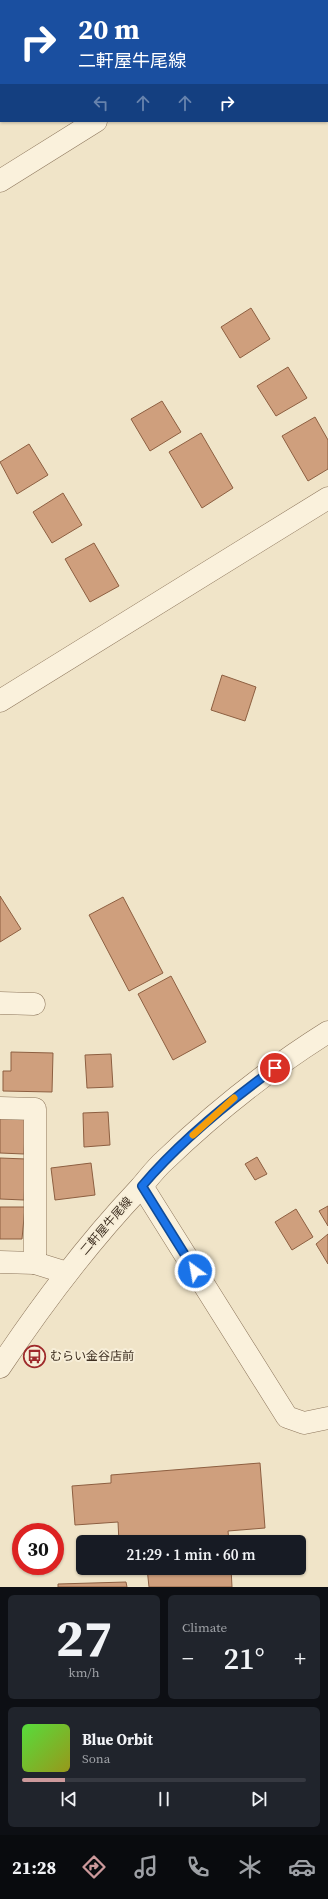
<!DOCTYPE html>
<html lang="en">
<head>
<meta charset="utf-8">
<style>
  body { margin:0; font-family:"Source Serif 4","Noto Sans JP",serif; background:#20242c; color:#f1f3f6; height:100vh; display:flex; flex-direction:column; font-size:15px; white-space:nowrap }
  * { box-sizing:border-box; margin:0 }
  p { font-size:13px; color:#9ea1a6 }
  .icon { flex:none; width:22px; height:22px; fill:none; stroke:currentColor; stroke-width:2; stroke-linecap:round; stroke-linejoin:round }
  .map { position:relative; height:1587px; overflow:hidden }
  .panel { display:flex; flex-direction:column; gap:8px; padding:8px; background:#0d0f14; flex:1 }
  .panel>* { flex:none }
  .hud { position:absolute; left:0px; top:0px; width:328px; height:122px; box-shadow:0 1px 3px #0004; background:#1a4fa0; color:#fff; overflow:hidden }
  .speed { position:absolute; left:12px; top:1523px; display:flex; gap:8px; font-size:20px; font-weight:700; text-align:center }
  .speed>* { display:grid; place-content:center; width:52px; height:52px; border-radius:50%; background:#171b24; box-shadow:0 1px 3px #0004; line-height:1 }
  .speed .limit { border:6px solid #d22; background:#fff; color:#111 }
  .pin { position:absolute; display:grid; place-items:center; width:34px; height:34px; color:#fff; margin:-17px; border:2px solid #fff; border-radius:50%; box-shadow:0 1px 4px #0007 }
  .me { position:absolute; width:44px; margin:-22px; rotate:328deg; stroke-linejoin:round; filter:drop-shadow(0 0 3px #0008) }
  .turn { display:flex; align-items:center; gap:14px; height:84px; padding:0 12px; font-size:18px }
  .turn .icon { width:52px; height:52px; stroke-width:2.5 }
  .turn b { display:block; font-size:28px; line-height:34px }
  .lanes { display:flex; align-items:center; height:38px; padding:0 12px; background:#0003; justify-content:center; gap:20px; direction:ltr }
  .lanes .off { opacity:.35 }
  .big { font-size:30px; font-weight:600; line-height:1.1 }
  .panel .tile { flex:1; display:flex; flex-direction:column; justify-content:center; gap:6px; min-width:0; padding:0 14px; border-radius:6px; background:#20242c }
  .panel .dial { align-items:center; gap:0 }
  .dial b { font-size:52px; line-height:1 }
  .song { display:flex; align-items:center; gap:12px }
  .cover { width:48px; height:48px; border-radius:6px; background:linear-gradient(135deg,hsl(110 70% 55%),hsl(60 70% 35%)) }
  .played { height:4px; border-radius:2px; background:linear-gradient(90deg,#cc999b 15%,#363941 15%) }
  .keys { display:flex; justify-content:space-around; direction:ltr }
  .heat { display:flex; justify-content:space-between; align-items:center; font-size:22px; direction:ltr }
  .panel .tiles { flex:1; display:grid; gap:8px; grid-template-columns:1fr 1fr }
  .tile:last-child { grid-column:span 2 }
  .trip { position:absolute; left:76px; top:1535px; width:230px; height:40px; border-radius:6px; background:#171b24; box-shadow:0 1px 3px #0004; font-weight:600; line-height:40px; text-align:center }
  .tab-bar { display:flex; height:64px; justify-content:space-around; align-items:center; background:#090b0e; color:#9ea1a6 }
  .tab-bar .icon { width:28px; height:28px }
  .tab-bar .active { color:#cc999b }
  .tab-bar b { font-size:18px; color:#f1f3f6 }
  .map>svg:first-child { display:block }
  .building { fill:#cf9f7d; stroke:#8d5f41 }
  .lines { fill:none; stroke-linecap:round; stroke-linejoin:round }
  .minor-casing { stroke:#8d765c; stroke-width:23 }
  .minor { stroke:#faf1dc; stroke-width:22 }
  .route-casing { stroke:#114b97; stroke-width:10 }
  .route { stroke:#1a73e8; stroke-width:7 }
  .slow { stroke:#f59e0b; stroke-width:7 }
  .labels { text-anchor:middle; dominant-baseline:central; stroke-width:4; stroke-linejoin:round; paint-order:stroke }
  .street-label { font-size:12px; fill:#3d2e20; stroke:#f7eed8 }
  .poi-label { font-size:12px; fill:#3d2e20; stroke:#f7eed8; text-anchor:start }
</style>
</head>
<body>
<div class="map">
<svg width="328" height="1587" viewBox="0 0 328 1587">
  <rect width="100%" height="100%" fill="#f0e4c8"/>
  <g class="building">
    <polygon points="251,308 270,339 240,358 221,327"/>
    <polygon points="288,367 307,398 276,416 257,386"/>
    <polygon points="162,401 181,432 150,451 131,419"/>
    <polygon points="315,417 328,440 328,469 308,481 282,436"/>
    <polygon points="201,433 233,488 202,508 169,452"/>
    <polygon points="29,444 48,475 17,494 0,462"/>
    <polygon points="63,493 82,525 52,543 33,512"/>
    <polygon points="94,543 119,586 90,602 65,559"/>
    <polygon points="222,675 256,687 245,721 211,710"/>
    <polygon points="0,896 21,929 0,942"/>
    <polygon points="123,897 163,973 129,991 89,915"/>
    <polygon points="171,976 206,1042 173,1060 138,994"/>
    <polygon points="11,1052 53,1053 52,1092 3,1091 3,1071 11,1071"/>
    <polygon points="111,1054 113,1087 87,1088 85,1055"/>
    <polygon points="0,1112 26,1113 24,1154 0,1153"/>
    <polygon points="108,1112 110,1145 84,1147 83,1113"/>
    <polygon points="257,1157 267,1174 255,1180 245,1164"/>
    <polygon points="0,1158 26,1159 24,1200 0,1199"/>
    <polygon points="91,1163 95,1195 55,1200 51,1168"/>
    <polygon points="328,1206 328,1226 319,1211"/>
    <polygon points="0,1207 25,1207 22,1239 0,1239"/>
    <polygon points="296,1209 313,1237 292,1250 275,1222"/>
    <polygon points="328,1234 328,1264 316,1244"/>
    <polygon points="260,1463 265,1528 228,1531 229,1542 119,1542 118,1522 75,1525 72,1486 111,1483 111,1475"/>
    <polygon points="147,1568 231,1568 232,1587 149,1587"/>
    <polygon points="126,1582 127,1587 58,1587 58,1584"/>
  </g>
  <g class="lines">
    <defs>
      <g id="minor">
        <polyline points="290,1 291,0"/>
        <polyline points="327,45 328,47"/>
        <polyline points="0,181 96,121"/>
        <polyline points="0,701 328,498"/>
        <polyline points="0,1003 34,1004"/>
        <polyline points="0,1108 35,1109 35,1263"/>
        <polyline points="142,1186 287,1417 304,1423 328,1418"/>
        <polyline points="0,1262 35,1263 67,1273"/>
        <path d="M 0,1367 C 42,1304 88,1243 140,1188 C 148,1179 155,1169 164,1161 C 214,1113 269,1069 328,1032"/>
      </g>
    </defs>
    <use href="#minor" class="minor-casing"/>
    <use href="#minor" class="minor"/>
  </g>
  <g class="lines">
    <defs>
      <path id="route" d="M 195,1271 L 142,1186 C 180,1141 227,1103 275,1068"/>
    </defs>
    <use href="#route" class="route-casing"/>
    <use href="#route" class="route"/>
    <polyline class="slow" points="193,1135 234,1098"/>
  </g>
  <defs>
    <symbol id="bus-ring" viewBox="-11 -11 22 22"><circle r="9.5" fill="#f7eed8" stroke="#9e2a2b" stroke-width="1.5"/><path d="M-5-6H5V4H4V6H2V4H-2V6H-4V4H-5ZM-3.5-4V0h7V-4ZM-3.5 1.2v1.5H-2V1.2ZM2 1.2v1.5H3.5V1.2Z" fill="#9e2a2b"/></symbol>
  </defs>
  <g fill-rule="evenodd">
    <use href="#bus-ring" x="22" y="1344" width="25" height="25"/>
  </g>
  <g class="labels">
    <g class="street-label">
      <text transform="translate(106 1226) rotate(-49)">二軒屋牛尾線</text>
    </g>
    <g class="poi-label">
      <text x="50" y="1356">むらい金谷店前</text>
    </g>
  </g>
</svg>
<div class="speed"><div class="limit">30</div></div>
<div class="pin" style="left:275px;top:1068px;background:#d93025"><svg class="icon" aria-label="arrive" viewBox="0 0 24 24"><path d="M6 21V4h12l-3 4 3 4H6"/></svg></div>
<svg class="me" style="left:195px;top:1271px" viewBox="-20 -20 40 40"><circle r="17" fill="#1a73e8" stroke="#fff" stroke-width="3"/><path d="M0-11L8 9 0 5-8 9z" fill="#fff"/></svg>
<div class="trip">21:29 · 1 min · 60 m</div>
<div class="hud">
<div class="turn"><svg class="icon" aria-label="right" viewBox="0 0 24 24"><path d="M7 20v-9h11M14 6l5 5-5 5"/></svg><div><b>20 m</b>二軒屋牛尾線</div></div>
<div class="lanes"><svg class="icon off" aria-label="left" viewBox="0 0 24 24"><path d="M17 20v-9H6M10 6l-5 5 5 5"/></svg><svg class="icon off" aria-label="ahead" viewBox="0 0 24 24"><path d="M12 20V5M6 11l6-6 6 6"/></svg><svg class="icon off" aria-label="ahead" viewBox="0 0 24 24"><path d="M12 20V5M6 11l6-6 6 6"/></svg><svg class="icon" aria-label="right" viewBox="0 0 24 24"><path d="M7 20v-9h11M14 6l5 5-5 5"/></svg></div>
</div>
</div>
<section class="panel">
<div class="tiles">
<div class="tile dial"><b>27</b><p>km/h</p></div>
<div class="tile"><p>Climate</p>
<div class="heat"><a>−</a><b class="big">21°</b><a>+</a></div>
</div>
<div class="tile">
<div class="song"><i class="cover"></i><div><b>Blue Orbit</b><p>Sona</p></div></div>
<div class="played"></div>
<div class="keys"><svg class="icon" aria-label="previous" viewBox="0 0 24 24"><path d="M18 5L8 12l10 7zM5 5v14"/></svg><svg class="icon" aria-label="pause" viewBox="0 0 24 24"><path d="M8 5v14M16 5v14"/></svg><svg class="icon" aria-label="next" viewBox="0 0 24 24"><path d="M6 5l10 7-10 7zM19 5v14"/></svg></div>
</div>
</div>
</section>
<nav class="tab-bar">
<b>21:28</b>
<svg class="icon active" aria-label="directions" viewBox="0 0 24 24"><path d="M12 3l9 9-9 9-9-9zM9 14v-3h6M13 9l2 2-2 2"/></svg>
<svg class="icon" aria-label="music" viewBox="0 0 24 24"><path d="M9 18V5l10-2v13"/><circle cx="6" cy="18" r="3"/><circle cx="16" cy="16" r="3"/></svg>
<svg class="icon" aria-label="phone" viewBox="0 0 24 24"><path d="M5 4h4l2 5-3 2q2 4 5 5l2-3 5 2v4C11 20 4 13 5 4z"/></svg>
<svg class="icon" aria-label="climate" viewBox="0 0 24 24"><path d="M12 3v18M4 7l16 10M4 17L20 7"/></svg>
<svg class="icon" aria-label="car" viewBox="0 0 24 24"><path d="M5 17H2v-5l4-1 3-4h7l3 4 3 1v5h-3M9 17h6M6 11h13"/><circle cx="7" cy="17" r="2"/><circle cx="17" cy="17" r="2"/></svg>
</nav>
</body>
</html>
